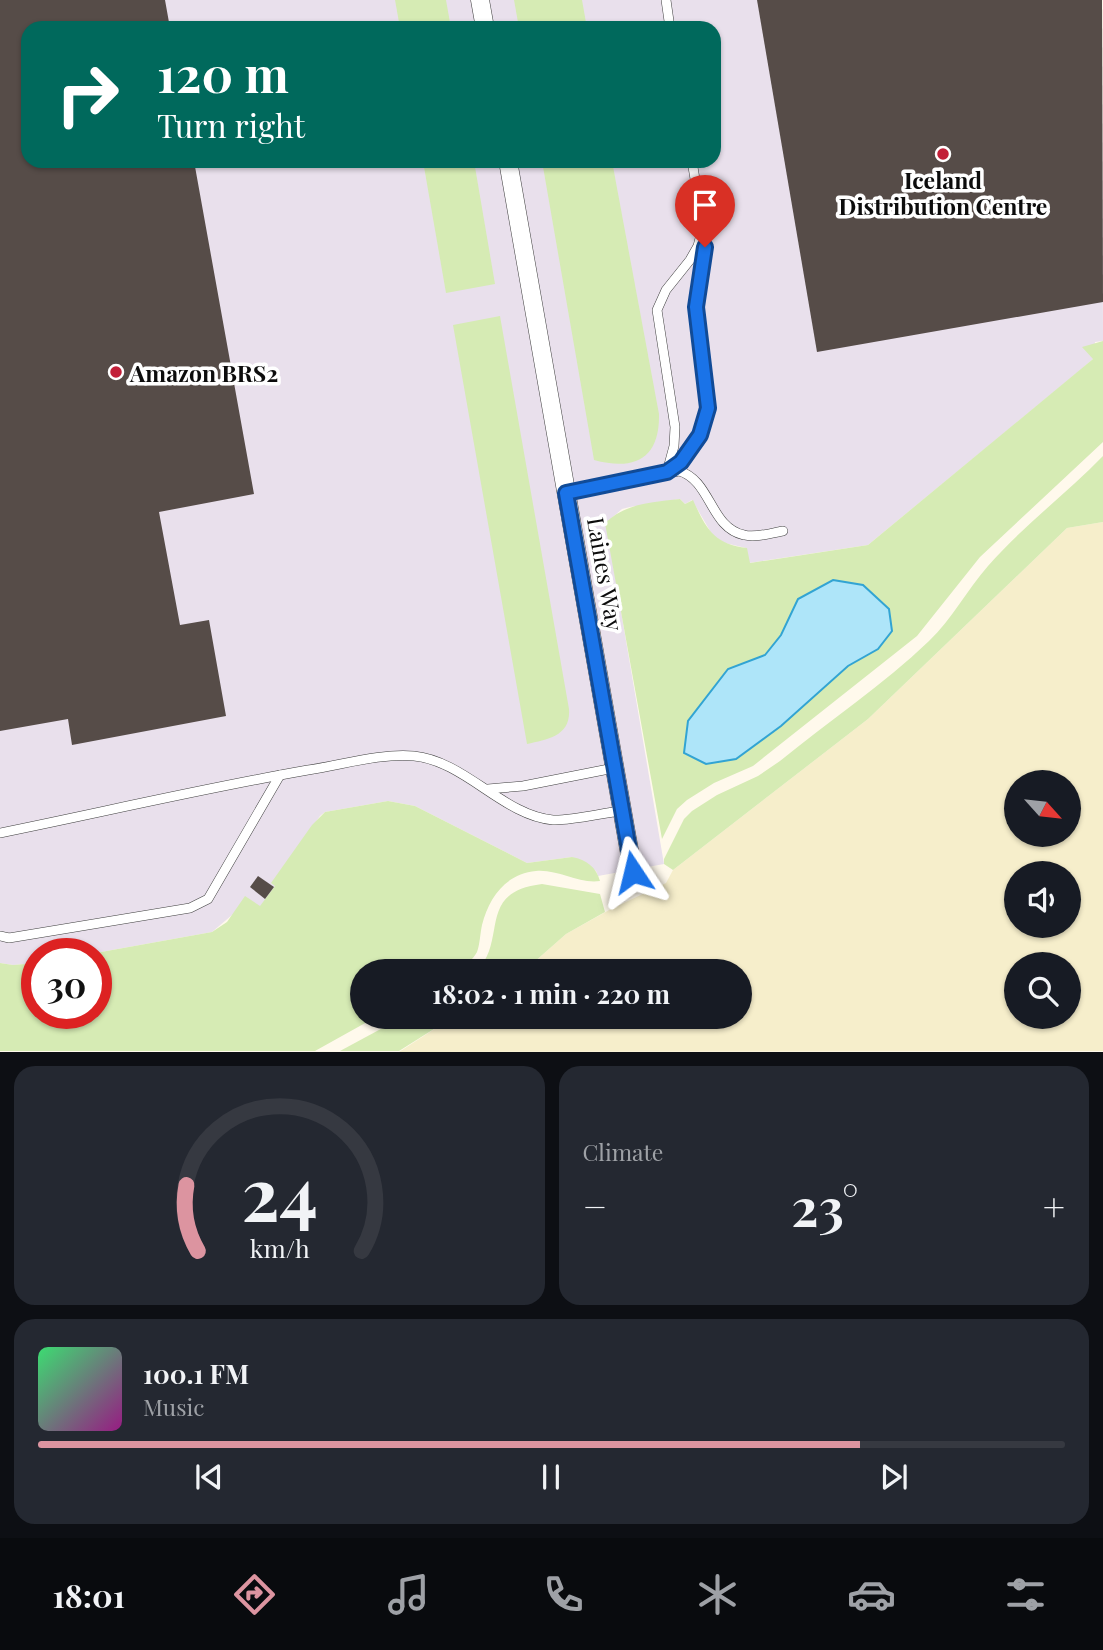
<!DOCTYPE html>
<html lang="en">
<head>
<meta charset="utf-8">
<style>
  body { margin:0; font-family:"Playfair Display",serif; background:#242831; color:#f1f3f6; height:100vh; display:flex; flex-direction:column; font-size:26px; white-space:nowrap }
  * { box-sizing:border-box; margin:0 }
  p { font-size:23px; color:#9ea1a6 }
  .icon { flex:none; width:38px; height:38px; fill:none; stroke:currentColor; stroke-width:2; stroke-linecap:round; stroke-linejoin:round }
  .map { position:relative; height:1052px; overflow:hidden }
  .sheet { display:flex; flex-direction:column; gap:14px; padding:14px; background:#0d0f14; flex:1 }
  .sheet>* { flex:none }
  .top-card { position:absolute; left:21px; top:21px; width:700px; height:147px; border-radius:21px; box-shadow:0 2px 5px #0004; background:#00695c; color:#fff; overflow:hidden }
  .needle { width:46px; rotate:117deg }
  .buttons { position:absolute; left:1004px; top:770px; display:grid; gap:14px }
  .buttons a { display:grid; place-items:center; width:77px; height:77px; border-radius:50%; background:#171b24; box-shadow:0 2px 5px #0004; font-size:35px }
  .speed { position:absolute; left:21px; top:938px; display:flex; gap:14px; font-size:35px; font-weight:700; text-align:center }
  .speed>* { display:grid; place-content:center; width:91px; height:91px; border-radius:50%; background:#171b24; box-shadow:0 2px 5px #0004; line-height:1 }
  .speed .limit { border:10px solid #d22; background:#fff; color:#111 }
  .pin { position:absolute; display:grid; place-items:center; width:60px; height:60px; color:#fff; margin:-72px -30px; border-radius:50% 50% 50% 0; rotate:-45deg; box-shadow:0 0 7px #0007 }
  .pin .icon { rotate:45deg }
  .me { position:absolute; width:77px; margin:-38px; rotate:350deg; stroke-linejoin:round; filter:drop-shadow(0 0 5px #0008) }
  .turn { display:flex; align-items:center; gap:24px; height:147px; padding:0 21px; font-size:32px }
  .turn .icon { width:91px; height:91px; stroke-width:2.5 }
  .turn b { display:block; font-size:49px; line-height:60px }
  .big { font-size:52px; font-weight:700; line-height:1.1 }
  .sheet .widget { flex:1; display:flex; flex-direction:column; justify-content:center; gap:10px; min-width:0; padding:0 24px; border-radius:21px; background:#242831 }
  .sheet .dial { align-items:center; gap:0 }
  .dial svg { height:182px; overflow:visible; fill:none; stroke:#363941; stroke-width:7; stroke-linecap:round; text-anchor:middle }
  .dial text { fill:#f1f3f6; stroke:none }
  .song { display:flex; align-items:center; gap:21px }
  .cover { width:84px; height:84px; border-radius:10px; background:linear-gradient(135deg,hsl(140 70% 55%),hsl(310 70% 35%)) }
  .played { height:7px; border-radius:4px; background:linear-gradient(90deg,#dc94a0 80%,#363941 80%) }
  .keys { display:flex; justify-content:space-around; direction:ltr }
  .heat { display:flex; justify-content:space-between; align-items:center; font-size:38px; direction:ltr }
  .sheet .tiles { flex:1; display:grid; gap:14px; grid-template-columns:1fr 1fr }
  .widget:last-child { grid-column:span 2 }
  .trip { position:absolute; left:350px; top:959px; width:402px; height:70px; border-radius:35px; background:#171b24; box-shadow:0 2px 5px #0004; font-weight:700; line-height:70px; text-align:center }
  .dock { display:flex; height:112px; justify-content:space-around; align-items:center; background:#090b0e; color:#9ea1a6 }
  .dock .icon { width:49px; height:49px }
  .dock .on { color:#dc94a0 }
  .dock b { font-size:32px; color:#f1f3f6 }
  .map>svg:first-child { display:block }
  .industrial { fill:#e9e0ec; fill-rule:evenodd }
  .farmland { fill:#f6eecb; fill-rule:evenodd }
  .green { fill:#d6ebb4; fill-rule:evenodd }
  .water { fill:#aee5f9; stroke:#32a4d3; stroke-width:2 }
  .building { fill:#564c48 }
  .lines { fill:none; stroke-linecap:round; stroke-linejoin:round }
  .service-casing { stroke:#3f3f3f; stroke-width:10 }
  .minor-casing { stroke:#3f3f3f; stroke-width:19 }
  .service { stroke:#fff; stroke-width:9 }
  .minor { stroke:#fff; stroke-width:18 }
  .route-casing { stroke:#114b97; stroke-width:18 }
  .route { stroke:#1a73e8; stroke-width:12 }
  .poi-dot { fill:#c21f38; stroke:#fff; stroke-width:2.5 }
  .labels { text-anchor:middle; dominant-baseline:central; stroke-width:7; stroke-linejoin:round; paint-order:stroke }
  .poi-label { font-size:23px; font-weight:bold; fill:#0c0c0c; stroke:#fff }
  .street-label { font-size:23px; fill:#0c0c0c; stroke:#fff }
</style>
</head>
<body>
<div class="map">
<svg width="1103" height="1052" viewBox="0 0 1103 1052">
  <rect width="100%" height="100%" fill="#fff9ec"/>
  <path class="industrial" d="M 0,0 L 1102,0 L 1103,341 L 1095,342 L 1093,359 L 1078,372 L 868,545 L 749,563 L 746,548 L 725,543 L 713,536 L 692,500 L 685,504 L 680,499 L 630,507 L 622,509 L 606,523 L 664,864 L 598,876 L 596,871 L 572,857 L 527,863 L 415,806 L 388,801 L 325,812 L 320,816 L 272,883 L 276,886 L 260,907 L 232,915 L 212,932 L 90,954 L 37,954 L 37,963 L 13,965 L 0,963 ZM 28,28 L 714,28 L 714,161 L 28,161 Z"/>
  <path class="farmland" d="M 1103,522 L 1103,1051 L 399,1052 L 453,1017 L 740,1017 L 740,971 L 524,971 L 566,934 L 611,909 L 666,883 L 673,870 L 868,719 L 1067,528 ZM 1017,782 L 1069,782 L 1069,835 L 1017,835 ZM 1017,873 L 1069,873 L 1069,926 L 1017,926 ZM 1017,964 L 1069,964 L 1069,1017 L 1017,1017 Z"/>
  <g class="green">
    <polygon points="395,0 446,0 451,28 400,28"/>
    <polygon points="514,0 582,0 587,28 519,28"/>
    <polygon points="423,161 474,161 495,284 446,293"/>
    <path d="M 542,161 L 612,161 L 659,414 C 660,459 634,471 594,460 Z"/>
    <path d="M 500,316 L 569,709 C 571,736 548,739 527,744 L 453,325 Z"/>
    <path d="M 1103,341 L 1103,442 L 980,557 L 917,636 L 753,766 L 714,783 L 687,800 L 677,809 L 662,839 L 605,523 C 626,503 653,502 680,499 L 685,504 L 693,500 C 706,528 713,544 747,548 L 750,563 L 868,545 L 1093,359 L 1082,347 ZM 799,599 L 878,648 L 848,666 L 781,726 L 736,759 L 684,753 L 688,721 L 728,669 L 765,655 L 781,635 Z"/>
    <path d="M 1103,456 L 1103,522 L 1067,528 L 868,719 L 673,870 L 664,864 L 664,859 L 684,819 L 692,811 L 717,795 L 758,776 L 780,761 C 829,721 883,685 929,641 C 952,619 967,590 988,566 C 1023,526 1066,494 1103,456 Z"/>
    <path d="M 388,801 L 415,806 L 527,863 L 572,857 C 587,860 596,867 600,881 C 578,884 558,869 536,871 C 505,874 489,898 482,925 C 480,934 480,944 477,952 C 473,960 465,965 458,971 L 362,971 L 362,1017 L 376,1017 L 315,1051 L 0,1051 L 0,963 L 13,965 L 37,963 L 37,1013 L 96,1013 L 96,954 L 90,954 L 212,932 L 227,922 L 245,896 L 260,906 L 275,886 L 271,883 L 312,825 L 325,812 Z"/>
    <path d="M 542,884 L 600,894 L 605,912 L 566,934 L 524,971 L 477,971 C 508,939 476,892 542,884 Z"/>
    <polygon points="403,1017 453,1017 399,1051 340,1051"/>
  </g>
  <polygon class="water" points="833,580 863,585 889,609 892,631 878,649 848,666 781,726 736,759 706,764 684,753 688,721 728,669 765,655 781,635 798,599"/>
  <g class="building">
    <polygon points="0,0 165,0 170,28 28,28 28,161 194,161 254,494 159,512 180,625 209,620 226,716 72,745 68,719 0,731"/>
    <polygon points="757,0 1102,0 1103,302 817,352"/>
    <polygon points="258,876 274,887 265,899 250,887"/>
  </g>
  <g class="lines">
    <defs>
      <g id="service">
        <polyline points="666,0 670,28"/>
        <polyline points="667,472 674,446 675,427 657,310 666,290 690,260 698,246 703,227 692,161"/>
        <path d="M 667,472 C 690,459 704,434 708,408 L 696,307 L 704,265 L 703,232"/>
        <path d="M 566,493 L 679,471 C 711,480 710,528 744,535 C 756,538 771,533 783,531"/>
        <polyline points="488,789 523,786 614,768"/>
        <path d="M 0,833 C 103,812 205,788 308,770 C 342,765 380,753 414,756 C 465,761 504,816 553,820 C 570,821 603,813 621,811"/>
        <polyline points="0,936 9,938 190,908 208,899 280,775"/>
      </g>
      <g id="minor">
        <polyline points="480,0 485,28"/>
        <polyline points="508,161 633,872"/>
      </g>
    </defs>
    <use href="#service" class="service-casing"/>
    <use href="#minor" class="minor-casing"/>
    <use href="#service" class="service"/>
    <use href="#minor" class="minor"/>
  </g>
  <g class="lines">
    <defs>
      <polyline id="route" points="633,872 566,493 667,472 681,462 700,435 708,408 696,307 705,247"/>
    </defs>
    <use href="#route" class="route-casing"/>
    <use href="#route" class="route"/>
  </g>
  <g class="poi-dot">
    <circle cx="943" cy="154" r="7"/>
    <circle cx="116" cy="372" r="7"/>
  </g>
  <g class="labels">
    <g class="poi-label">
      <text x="943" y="179">Iceland<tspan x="943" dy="26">Distribution Centre</tspan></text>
      <text x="130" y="372" text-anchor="start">Amazon BRS2</text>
    </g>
    <g class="street-label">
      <text transform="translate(606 574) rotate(80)">Laines Way</text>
    </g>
  </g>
</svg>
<div class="buttons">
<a><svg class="needle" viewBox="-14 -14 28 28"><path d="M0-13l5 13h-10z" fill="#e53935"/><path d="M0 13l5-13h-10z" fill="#9ea1a6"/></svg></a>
<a><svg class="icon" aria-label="sound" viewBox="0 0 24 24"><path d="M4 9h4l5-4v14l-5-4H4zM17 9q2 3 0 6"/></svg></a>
<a><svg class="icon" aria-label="search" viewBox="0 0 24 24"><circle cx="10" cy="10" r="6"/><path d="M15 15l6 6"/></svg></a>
</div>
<div class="speed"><div class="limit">30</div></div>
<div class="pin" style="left:705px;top:247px;background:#d93025"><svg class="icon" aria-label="arrive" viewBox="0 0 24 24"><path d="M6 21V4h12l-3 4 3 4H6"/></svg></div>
<svg class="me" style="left:633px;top:872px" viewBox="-20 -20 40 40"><path d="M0-17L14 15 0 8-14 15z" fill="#1a73e8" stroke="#fff" stroke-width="4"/></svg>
<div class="trip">18:02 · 1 min · 220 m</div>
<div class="top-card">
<div class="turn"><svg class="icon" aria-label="right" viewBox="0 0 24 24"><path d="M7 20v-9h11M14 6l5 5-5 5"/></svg><div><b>120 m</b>Turn right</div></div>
</div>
</div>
<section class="sheet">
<div class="tiles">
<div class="widget dial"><svg viewBox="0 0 100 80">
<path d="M14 69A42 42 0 1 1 86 69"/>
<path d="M14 69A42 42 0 0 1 9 40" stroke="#dc94a0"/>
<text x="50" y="56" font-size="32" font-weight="700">24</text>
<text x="50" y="72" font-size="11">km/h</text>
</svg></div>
<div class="widget"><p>Climate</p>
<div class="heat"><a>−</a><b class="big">23°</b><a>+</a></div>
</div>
<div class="widget">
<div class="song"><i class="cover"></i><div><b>100.1 FM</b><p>Music</p></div></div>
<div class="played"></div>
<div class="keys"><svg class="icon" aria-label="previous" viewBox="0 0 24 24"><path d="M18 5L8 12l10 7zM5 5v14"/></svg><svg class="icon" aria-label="pause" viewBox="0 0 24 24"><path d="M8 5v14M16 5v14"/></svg><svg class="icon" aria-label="next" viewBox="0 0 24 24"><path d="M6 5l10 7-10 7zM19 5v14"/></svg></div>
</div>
</div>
</section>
<nav class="dock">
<b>18:01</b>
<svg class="icon on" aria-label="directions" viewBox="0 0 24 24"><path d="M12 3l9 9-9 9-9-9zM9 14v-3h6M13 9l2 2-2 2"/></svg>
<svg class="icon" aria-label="music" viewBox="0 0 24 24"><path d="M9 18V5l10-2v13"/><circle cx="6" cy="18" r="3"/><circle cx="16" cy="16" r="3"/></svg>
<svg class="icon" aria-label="phone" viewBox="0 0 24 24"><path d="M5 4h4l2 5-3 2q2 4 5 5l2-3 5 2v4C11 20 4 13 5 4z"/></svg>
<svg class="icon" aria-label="climate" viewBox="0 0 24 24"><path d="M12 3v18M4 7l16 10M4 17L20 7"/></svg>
<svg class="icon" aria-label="car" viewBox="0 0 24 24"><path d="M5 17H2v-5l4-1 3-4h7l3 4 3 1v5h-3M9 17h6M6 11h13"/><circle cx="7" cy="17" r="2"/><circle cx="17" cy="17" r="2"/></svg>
<svg class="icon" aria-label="filters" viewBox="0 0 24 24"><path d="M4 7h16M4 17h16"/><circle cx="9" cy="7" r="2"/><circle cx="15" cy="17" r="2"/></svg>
</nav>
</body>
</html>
